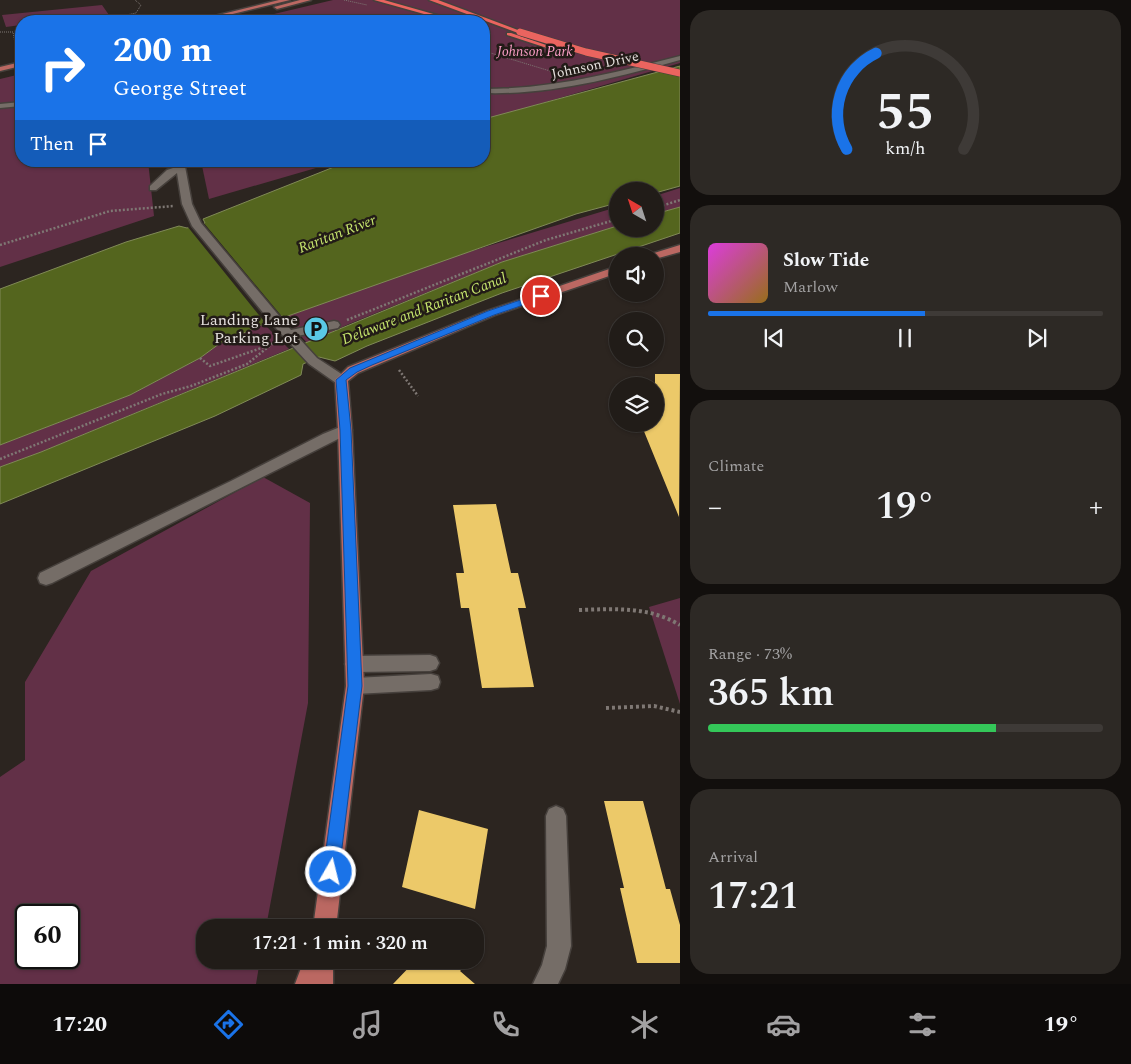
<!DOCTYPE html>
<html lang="en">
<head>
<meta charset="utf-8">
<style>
  body { margin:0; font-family:Spectral,serif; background:#2d2925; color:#f1f3f6; height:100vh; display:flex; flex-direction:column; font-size:19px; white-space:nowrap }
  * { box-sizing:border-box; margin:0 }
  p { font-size:16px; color:#a2a1a2 }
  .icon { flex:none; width:28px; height:28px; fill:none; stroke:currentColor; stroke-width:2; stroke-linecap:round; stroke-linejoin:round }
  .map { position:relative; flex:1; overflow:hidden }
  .details { display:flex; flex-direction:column; gap:10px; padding:10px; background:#120f0d; width:451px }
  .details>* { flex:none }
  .banner { position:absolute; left:15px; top:15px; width:475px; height:152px; border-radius:20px; box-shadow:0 1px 4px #0004,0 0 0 1px #3e3a37; background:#1a73e8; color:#fff; overflow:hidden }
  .needle { width:32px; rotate:321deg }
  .fabs { position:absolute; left:609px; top:182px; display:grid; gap:10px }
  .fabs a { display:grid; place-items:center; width:55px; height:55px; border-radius:50%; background:#211c18; box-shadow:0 1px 4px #0004,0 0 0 1px #3e3a37; font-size:25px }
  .speed { position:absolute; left:15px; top:904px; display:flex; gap:10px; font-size:25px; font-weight:700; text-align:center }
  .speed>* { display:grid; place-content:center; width:65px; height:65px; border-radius:50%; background:#211c18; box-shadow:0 1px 4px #0004,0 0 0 1px #3e3a37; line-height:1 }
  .speed .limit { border:2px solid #111; border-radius:8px; background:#fff; color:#111 }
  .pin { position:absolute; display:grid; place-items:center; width:42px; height:42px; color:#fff; margin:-21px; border:2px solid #fff; border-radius:50%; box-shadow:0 1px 5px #0007 }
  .me { position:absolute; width:55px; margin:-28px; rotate:8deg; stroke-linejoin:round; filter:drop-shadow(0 0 4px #0008) }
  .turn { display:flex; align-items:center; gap:18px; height:105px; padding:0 15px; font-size:22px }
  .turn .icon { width:65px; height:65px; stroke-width:2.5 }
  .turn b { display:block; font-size:35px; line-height:42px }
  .then { display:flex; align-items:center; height:48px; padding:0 15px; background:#0003; gap:10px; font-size:19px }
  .big { font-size:38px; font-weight:600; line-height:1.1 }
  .details .card { flex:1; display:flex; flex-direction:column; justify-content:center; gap:8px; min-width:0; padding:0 18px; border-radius:20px; background:#2d2925 }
  .details .dial { align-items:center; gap:0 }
  .dial svg { height:130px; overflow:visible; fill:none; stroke:#3e3a37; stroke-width:7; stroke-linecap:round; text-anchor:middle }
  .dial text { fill:#f1f3f6; stroke:none }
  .song { display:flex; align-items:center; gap:15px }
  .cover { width:60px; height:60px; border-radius:8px; background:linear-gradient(135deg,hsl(300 70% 55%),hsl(40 70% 35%)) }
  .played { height:5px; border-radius:2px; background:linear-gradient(90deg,#1a73e8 55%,#3e3a37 55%) }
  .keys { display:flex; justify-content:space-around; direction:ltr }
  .heat { display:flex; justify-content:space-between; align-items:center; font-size:28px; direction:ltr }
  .charge { height:8px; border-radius:4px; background:linear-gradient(90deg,#34c759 73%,#3e3a37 0) }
  .trip { position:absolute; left:196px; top:919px; width:288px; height:50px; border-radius:20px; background:#211c18; box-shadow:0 1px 4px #0004,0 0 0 1px #3e3a37; font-weight:600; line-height:50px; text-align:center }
  .tabs { display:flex; height:80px; justify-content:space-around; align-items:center; background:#0d0b0a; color:#a2a1a2 }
  .tabs .icon { width:35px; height:35px }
  .tabs .selected { color:#1a73e8 }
  .tabs b { font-size:22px; color:#f1f3f6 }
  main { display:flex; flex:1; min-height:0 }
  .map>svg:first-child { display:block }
  .green { fill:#623047; fill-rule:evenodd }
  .water { fill:#54651e; stroke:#808a57 }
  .pier { fill:#2c2520 }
  .building { fill:#ecc969 }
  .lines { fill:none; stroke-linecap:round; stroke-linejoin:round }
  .minor-casing { stroke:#46403c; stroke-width:3 }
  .major-casing { stroke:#46403c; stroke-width:3 }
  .highway-casing { stroke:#46403c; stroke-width:3 }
  .path-far2 { stroke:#7f7874; stroke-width:1; stroke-dasharray:1 1; stroke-linecap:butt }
  .path-far1 { stroke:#7f7874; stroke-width:2.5; stroke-dasharray:2 2; stroke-linecap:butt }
  .path { stroke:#7f7874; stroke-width:4; stroke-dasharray:3 3; stroke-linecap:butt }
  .minor { fill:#756d67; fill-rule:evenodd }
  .major { fill:#bb6862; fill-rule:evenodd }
  .highway { fill:#ea645f; fill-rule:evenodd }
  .highway-bridge-casing { stroke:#46403c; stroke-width:8; stroke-linecap:butt }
  .highway-bridge { stroke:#ea645f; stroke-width:7 }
  .route { fill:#1a73e8; stroke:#114b97 }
  .labels { text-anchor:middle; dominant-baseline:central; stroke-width:5; stroke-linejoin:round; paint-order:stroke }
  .far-park-label { font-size:14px; font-style:italic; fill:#fc9ec7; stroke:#221b17 }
  .far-street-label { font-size:14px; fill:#e5e0dd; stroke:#221b17 }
  .far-water-label { font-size:15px; font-style:italic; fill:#c6e56d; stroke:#221b17 }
  .poi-label { font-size:16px; fill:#e5e0dd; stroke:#221b17; text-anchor:end }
</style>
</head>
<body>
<main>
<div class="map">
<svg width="680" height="984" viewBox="0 0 680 984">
  <rect width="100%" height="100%" fill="#2c2520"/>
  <g class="green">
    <polygon points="333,0 680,0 680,63 484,120 484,21 244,21"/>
    <polygon points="102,5 109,15 58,21 21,21 21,25 6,27 2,15"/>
    <polygon points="21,74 21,161 148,161 154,216 0,267 0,79"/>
    <polygon points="201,161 340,161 209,199"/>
    <polygon points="680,188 680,207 655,214 655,196"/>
    <polygon points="617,207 617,226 502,262 349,324 307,343 285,317 452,257"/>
    <polygon points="264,324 289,349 41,452 0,467 0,445 130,395 200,358 219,344"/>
    <path d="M 263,477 L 310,503 L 308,703 L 266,927 L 205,928 L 205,960 L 260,960 L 256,984 L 0,984 L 0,777 L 25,760 L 25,682 L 91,571 ZM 26,915 L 69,915 L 69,958 L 26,958 Z"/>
    <polygon points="680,598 680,704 649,607"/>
  </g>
  <g class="water">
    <polygon points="680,66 680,186 655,193 618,191 617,203 576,214 285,317 277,315 263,319 264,324 219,344 200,358 130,395 0,445 0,289 126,242 179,226 187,228 205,223 203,219 349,161 484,161 484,119"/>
    <polygon points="680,207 680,233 502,293 367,346 335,361 319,357 303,364 301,375 215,416 0,504 0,467 41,452 502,262 617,226 618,229 655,229 655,214"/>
  </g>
  <polygon class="pier" points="203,222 284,319 277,317 266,321 267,325 187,226"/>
  <g class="building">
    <polygon points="655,374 680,374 679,517 641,424 655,424"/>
    <polygon points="496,504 511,573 518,573 526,608 518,608 534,687 482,688 469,608 461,608 456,573 464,573 453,505"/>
    <polygon points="604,801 643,801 666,889 670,889 680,925 680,963 637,963 620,888 624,888"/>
    <polygon points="419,810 488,829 475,909 402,887"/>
    <polygon points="416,960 454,960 462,969 460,971 475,984 393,984"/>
  </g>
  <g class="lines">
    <defs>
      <g id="minor">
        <path d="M 680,56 L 680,60 C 615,78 551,95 484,93 L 484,89 C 552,89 614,73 680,56 Z"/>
        <polygon points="21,102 21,106 0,108 0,104"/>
        <polygon points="175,161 184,161 192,204 201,223 291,330 334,321 338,322 340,325 338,328 297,336 317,358 346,377 347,380 346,383 336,383 309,364 274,326 192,226 182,204 177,173 156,190 150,190 150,186 167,170 176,167"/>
        <polygon points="345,425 350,427 352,430 350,433 52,583 46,585 40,583 38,578 40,573 231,481 323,434"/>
        <polygon points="430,655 436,657 439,663 436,669 430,671 354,672 348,670 345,664 348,658 354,656"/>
        <polygon points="431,674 438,676 440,682 438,688 431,690 355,694 348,692 346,686 348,680 355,678"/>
        <polygon points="556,806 563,809 566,816 571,946 565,969 558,984 533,984 542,965 547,946 546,816 549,809"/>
      </g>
      <g id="major">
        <polygon points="279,0 290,0 204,21 194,21"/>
        <polygon points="300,0 311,0 277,9 274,7"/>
        <polygon points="21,62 21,66 0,71 0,67"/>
        <polygon points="680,245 680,252 655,259 655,256 650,256 651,254"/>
        <polygon points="618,266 618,273 495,315 358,373 348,381 352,430 364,686 336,928 313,928 346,686 338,430 335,380 348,367 487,311"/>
        <polygon points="304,960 333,960 333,984 295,984"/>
      </g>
      <g id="highway">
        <polygon points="374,0 384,0 458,21 449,21"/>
        <polygon points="429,0 438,0 523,32 518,33"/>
        <polygon points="507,33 511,33 552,47 547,48 507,35"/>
      </g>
    </defs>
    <use href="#minor" class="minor-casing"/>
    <use href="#major" class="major-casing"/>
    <use href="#highway" class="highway-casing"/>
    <g class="path-far2">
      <polyline points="344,0 367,5"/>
      <polyline points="117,17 136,13 141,5 135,0"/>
      <polyline points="0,32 13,32 15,43 21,45"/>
      <polyline points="484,32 491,34"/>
      <polyline points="484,51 560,74"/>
    </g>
    <g class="path-far1">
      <polyline points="655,208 680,200"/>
      <polyline points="0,245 110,211 174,206"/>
      <polyline points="347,320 546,240 618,219"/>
      <polyline points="200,358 210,366 267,346"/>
      <polyline points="399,370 418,396"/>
      <polyline points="0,459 162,394 191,386 247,364 278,339"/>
    </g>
    <g class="path">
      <path d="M 579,610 C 615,609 648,606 680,625"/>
      <polyline points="606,708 654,706 680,712"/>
    </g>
    <use href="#minor" class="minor"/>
    <use href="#major" class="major"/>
    <use href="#highway" class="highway"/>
    <defs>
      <polyline id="highway-bridge" points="520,32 586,52 680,73"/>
    </defs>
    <use href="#highway-bridge" class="highway-bridge-casing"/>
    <use href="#highway-bridge" class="highway-bridge"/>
  </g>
  <polygon class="route" points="541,293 544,294 544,298 494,315 372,365 357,372 346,380 351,430 362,686 339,872 337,878 331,880 325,878 323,872 348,686 340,430 336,380 350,368 488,311"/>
  <defs>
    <symbol id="parking-disc" viewBox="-11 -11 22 22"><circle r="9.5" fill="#5ac8e6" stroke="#221b17"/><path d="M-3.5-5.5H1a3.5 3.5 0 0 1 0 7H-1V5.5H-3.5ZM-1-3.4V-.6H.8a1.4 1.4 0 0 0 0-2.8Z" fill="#111"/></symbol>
  </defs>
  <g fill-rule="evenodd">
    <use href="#parking-disc" x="302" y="315" width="28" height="28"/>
  </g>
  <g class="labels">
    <g class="far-park-label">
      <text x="535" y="51">Johnson Park</text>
    </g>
    <g class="far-street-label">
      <text transform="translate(595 65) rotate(-12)">Johnson Drive</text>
    </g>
    <g class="far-water-label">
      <text transform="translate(337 234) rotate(-21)">Raritan River</text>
      <text transform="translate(424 309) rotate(-21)">Delaware and Raritan Canal</text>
    </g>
    <g class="poi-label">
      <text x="298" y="320">Landing Lane<tspan x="298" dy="18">Parking Lot</tspan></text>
    </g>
  </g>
</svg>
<div class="fabs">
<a><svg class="needle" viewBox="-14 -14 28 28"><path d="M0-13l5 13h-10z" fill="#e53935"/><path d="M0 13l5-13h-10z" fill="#a2a1a2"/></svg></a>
<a><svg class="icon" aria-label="sound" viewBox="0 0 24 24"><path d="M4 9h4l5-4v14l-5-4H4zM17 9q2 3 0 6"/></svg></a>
<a><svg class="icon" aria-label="search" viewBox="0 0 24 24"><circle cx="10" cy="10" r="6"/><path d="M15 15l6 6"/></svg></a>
<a><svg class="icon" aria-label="layers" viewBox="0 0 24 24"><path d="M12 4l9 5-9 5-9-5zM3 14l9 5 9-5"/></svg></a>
</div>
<div class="speed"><div class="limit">60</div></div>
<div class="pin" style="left:541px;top:296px;background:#d93025"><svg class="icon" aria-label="arrive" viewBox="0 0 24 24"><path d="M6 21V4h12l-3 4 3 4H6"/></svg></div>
<svg class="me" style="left:331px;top:872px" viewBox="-20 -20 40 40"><circle r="17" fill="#1a73e8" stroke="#fff" stroke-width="3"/><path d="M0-11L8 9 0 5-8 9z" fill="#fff"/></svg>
<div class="trip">17:21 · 1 min · 320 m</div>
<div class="banner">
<div class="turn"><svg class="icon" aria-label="right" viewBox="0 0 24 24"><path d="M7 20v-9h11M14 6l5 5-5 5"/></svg><div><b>200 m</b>George Street</div></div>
<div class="then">Then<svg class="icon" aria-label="arrive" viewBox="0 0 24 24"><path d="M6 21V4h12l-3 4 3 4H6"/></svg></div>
</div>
</div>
<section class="details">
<div class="card dial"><svg viewBox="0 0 100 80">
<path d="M14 69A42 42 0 1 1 86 69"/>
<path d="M14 69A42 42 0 0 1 32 10" stroke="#1a73e8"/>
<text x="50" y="56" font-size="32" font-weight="700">55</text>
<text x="50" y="72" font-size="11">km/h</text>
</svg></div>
<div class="card">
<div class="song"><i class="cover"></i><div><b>Slow Tide</b><p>Marlow</p></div></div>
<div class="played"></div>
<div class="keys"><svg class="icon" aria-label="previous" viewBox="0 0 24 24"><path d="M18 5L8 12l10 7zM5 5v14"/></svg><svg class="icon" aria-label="pause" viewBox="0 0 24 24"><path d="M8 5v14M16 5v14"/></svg><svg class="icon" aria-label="next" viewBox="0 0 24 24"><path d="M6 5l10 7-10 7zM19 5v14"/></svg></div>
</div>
<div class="card"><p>Climate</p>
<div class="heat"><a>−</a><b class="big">19°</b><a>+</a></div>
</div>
<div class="card"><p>Range · 73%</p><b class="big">365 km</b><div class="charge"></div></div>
<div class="card"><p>Arrival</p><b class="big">17:21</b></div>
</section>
</main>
<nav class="tabs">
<b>17:20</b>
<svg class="icon selected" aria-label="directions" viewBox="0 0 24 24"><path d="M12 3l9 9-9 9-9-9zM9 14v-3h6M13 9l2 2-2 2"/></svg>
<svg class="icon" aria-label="music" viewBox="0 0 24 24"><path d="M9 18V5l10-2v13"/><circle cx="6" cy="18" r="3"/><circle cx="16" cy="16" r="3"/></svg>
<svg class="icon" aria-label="phone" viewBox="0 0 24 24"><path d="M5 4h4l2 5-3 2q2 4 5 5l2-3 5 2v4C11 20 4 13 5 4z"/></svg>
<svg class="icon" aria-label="climate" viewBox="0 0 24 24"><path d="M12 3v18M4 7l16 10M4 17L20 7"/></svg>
<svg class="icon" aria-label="car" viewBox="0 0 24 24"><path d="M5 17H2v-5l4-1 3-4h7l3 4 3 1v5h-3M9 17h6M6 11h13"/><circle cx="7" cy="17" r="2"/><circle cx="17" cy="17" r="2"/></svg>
<svg class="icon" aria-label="filters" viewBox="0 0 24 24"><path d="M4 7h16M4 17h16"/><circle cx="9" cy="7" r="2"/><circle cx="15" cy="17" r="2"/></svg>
<b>19°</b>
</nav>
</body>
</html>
